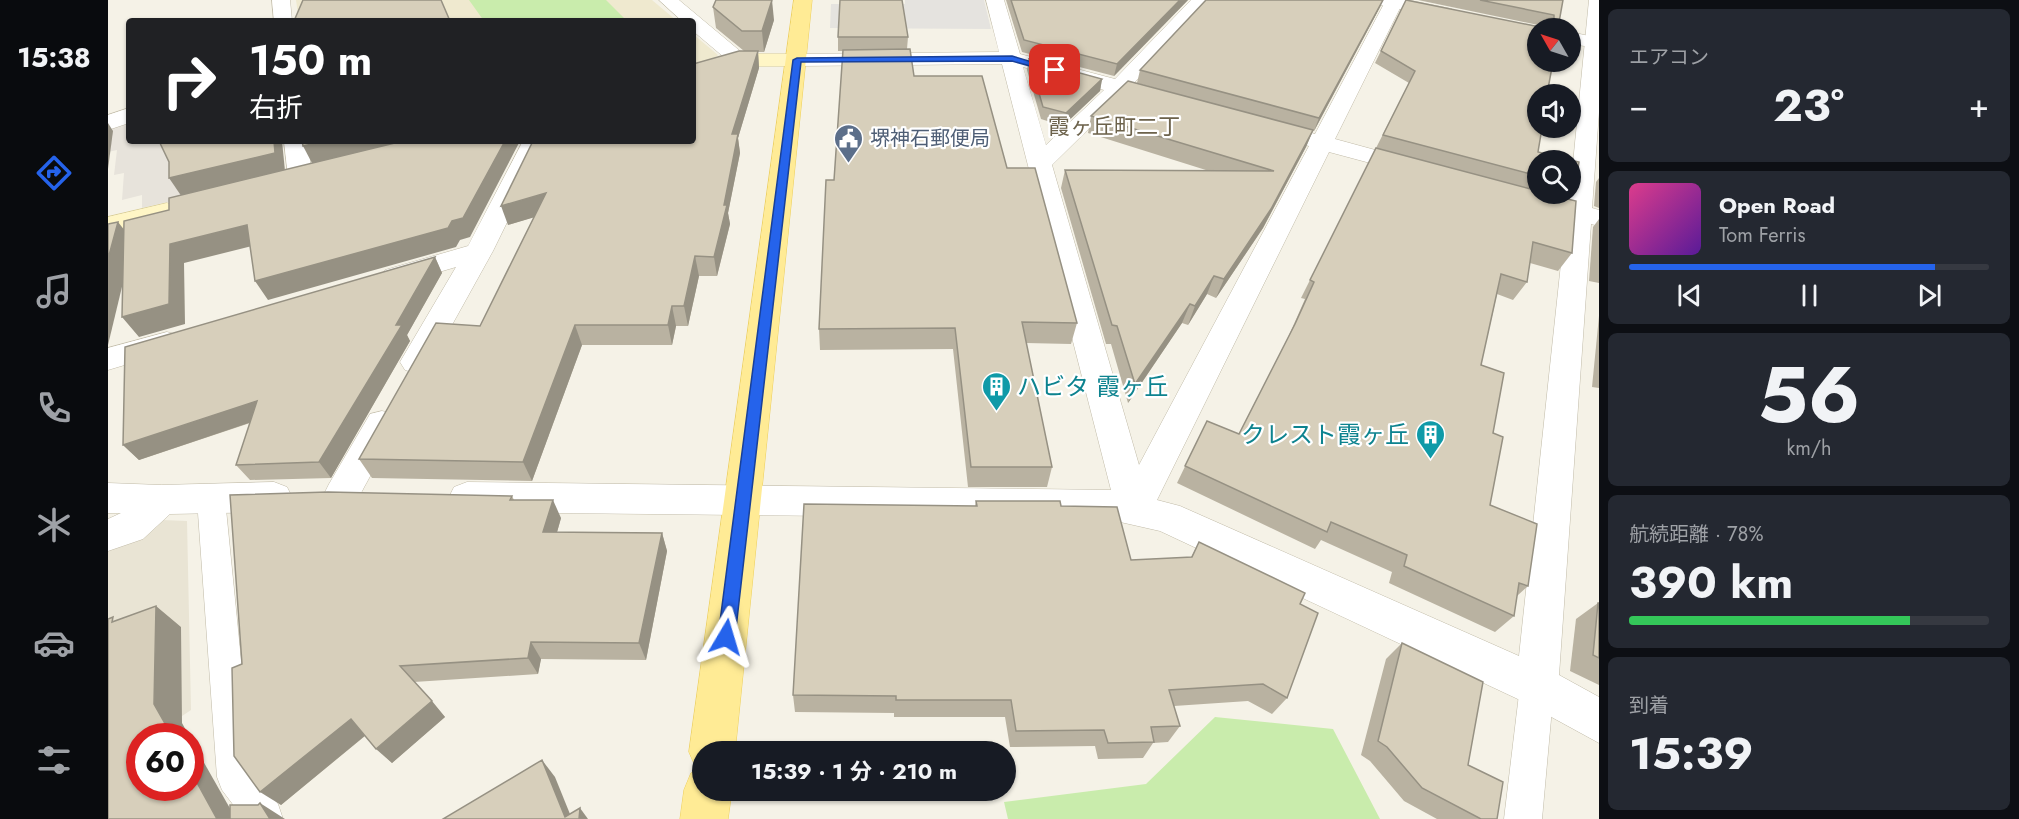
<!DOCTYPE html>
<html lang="ja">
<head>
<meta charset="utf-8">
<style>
  body { margin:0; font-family:Jost,"Noto Sans JP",sans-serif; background:#242831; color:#f1f3f6; height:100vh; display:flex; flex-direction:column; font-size:22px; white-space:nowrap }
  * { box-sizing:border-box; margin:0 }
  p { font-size:20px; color:#9ea1a6 }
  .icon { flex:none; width:33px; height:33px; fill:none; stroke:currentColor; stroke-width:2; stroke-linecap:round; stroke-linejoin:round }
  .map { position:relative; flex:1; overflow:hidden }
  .panel { display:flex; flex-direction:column; gap:9px; padding:9px; background:#0d0f14; width:420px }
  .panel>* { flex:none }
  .banner { position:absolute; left:18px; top:18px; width:570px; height:126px; border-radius:6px; box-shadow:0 2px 4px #0004; background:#202124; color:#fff; overflow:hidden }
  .needle { width:39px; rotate:309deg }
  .buttons { position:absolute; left:1419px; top:18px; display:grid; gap:12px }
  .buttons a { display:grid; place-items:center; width:54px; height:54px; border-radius:50%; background:#171b24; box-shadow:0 2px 4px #0004; font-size:30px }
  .speed { position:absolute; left:18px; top:723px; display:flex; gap:12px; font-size:30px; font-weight:700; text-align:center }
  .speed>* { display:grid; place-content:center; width:78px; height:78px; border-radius:50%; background:#171b24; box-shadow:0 2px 4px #0004; line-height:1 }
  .speed .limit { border:9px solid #d22; background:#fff; color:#111 }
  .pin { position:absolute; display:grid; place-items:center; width:51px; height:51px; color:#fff; margin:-26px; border-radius:12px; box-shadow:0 3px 9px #0006 }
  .me { position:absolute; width:66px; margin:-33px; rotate:7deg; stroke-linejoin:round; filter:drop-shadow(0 0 4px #0008) }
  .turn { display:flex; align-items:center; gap:21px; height:126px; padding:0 24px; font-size:27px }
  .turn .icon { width:78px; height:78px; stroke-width:2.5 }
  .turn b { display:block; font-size:42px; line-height:51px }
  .big { font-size:45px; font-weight:700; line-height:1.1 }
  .panel .card { flex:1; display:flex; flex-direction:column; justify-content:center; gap:9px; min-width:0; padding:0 21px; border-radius:9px; background:#242831 }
  .panel .dial { align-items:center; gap:0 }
  .dial b { font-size:78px; line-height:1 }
  .song { display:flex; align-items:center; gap:18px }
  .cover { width:72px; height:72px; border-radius:9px; background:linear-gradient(135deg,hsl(330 70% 55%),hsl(270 70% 35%)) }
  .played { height:6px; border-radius:3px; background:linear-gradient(90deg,#2563eb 85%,#363941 85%) }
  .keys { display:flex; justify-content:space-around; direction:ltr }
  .heat { display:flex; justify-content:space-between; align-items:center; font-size:33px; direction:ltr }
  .charge { height:9px; border-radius:4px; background:linear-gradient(90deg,#34c759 78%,#363941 0) }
  .trip { position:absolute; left:584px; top:741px; width:324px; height:60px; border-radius:30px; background:#171b24; box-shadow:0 2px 4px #0004; font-weight:700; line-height:60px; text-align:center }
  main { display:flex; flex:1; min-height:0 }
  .tab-bar { display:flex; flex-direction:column; width:108px; justify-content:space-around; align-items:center; background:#090b0e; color:#9ea1a6 }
  .tab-bar .icon { width:42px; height:42px }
  .tab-bar .selected { color:#2563eb }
  .tab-bar b { font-size:27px; color:#f1f3f6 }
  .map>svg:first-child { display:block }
  .residential { fill:#e9e4d4 }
  .industrial { fill:#e7e3db }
  .education { fill:#efe9cf }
  .green { fill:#c9ecac }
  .parking { fill:#e5e3df }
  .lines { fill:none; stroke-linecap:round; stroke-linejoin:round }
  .service-casing { stroke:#c1bba8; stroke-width:1 }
  .minor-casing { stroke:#c1bba8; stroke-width:1 }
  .tertiary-casing { stroke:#c1bba8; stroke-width:1 }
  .secondary-casing { stroke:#d8cc93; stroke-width:1 }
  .primary-casing { stroke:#edcf5c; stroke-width:1 }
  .service { fill:#fff; fill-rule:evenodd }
  .minor { fill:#fff; fill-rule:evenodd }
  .tertiary { fill:#fff; fill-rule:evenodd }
  .secondary { fill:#fff6c6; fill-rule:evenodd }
  .primary { fill:#ffeb95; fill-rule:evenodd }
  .wall { fill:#b9b2a1 }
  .shaded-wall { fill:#969183 }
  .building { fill:#d7cfbb; stroke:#969183; stroke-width:1.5 }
  .route { fill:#2563eb; stroke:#184099; stroke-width:1.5 }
  .labels { text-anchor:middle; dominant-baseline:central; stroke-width:4.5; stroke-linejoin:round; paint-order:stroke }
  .far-service-label { font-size:20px; fill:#4e5e75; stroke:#fff; text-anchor:start }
  .far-neighbourhood-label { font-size:22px; fill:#6c624b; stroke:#fff }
  .culture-label { font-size:24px; fill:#0d838f; stroke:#fff; text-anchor:start }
</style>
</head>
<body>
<main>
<nav class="tab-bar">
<b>15:38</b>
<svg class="icon selected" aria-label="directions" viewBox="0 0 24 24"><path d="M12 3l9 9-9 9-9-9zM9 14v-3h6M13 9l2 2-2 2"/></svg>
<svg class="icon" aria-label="music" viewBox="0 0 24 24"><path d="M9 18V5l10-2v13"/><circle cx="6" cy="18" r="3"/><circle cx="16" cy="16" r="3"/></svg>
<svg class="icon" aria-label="phone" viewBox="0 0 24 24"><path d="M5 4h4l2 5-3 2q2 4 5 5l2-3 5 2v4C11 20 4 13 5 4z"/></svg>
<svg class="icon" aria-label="climate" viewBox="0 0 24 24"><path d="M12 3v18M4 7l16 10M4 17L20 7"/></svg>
<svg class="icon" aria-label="car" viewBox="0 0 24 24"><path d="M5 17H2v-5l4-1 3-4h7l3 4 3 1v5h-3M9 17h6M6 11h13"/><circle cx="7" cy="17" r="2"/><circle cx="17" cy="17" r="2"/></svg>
<svg class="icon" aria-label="filters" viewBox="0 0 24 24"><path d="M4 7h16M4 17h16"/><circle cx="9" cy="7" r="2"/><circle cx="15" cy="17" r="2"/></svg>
</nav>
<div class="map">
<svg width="1491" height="819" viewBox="0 0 1491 819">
  <rect width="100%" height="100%" fill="#f5f2e7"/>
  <polygon class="residential" points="54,520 79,521 83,710 44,736 32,736 0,766 0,549"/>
  <polygon class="industrial" points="21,118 21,141 87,141 110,190 34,208 34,195 14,200 16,173 6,175 9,150 0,152 0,126"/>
  <g class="education">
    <polygon points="188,0 544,0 569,21 191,21"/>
    <polygon points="585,34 610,55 605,60 585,66"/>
  </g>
  <g class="green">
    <polygon points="361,0 498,0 519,21 376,21"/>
    <polygon points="1107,717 1225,729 1272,819 900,819 896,802 1038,784"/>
  </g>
  <polygon class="parking" points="797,0 876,0 883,29 722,28 723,4 797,4"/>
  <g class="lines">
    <defs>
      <g id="service">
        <polygon points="103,488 113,491 117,499 144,770 170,804 175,819 136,819 114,790 109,777 89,499 93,491"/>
        <polygon points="1429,670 1441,675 1446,686 1434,819 1396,819 1412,686 1417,675"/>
      </g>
      <g id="minor">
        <polygon points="164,0 182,0 184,21 166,21"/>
        <polygon points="551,0 571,0 638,56 641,60 638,64 624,64 585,31 585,21 574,21"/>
        <path d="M 878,0 L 896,0 L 912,54 L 1007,79 L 1083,0 L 1102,0 L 1025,84 L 1063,94 L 1066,99 L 1063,104 L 1055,105 L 1015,95 L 944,165 L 1031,465 L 1201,146 L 1149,132 L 1146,127 L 1149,122 L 1157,120 L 1207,134 L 1278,0 L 1296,0 L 1227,139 L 1315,163 L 1319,168 L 1315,173 L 1307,175 L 1221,152 L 1049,500 L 1072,506 L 1411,656 L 1458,217 L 1414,205 L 1410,200 L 1414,195 L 1423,192 L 1459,202 L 1462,194 L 1481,0 L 1491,0 L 1491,112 L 1484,208 L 1491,210 L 1491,226 L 1483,224 L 1451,675 L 1491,697 L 1491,743 L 1414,701 L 1052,531 L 999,519 L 359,512 L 346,507 L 341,497 L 346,487 L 359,482 L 1003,490 L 894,64 L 689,66 L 682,64 L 679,60 L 682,56 L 689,54 L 891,52 ZM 915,67 L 996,90 L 938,145 Z"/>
        <polygon points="21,108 21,123 0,130 0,115"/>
        <polygon points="176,141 200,141 204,177 201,182 192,184 183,182 180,177"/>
        <polygon points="415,141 439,141 385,251 319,370 308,373 297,370 292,362 348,267 287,285 277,282 273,276 277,270 360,246"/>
        <polygon points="59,332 70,335 74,342 70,349 0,370 0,348"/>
        <polygon points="274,411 286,414 291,423 247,504 234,508 221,504 216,494 221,484 262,414"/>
        <polygon points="166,482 179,487 184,497 179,507 166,512 62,514 35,539 0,551 0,519 13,513 0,513 0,483 53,485"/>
      </g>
      <g id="tertiary">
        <polygon points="1263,0 1299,0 1344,9 1347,13 1338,18 1272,5"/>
        <polygon points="1462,32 1491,38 1491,48 1462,44"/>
      </g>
      <g id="secondary">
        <polygon points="631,54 689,54 696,56 699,60 696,64 689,66 632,66 585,80 585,67"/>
        <polygon points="59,203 68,206 72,211 68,216 0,233 0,217"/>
      </g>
      <polygon id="primary" points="686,0 704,0 627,752 594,752 594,790 624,790 620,819 572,819 576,790 583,773 592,770 588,768 581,752"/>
    </defs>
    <use href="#service" class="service-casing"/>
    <use href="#minor" class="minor-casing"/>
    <use href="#tertiary" class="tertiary-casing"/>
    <use href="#secondary" class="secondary-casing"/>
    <use href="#primary" class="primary-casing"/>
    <use href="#service" class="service"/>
    <use href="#minor" class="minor"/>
    <use href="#tertiary" class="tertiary"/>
    <use href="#secondary" class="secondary"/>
    <use href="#primary" class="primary"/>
  </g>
  <g class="wall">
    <polygon points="898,0 1080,0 1006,76 914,52"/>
    <polygon points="1298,0 1434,28 1435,26 1310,0 1455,0 1450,28 1430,28 1430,62 1445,62 1439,94 1430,94 1430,128 1434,128 1430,152 1471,162 1467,186 1462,193 1462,160 1430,160 1430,194 1462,194 1458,199 1468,201 1464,253 1450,271 1422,263 1419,282 1405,300 1389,294 1373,365 1396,373 1385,433 1395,437 1382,505 1429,524 1420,586 1409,596 1406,616 1387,632 1281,583 1284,572 1213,540 1207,549 1069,483 1099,421 1131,434 1178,342 1197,299 1193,298 1268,148 1297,156 1268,148 1301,83 1267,63"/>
    <polygon points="605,7 666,20 656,52 650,52 651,68 630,138 632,153 620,213 622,224 609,276 591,276 580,326 568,326 564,345 474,345 424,481 264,478 251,459 372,326 426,217 400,225 585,141 636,51 608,28"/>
    <polygon points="1272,7 1206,131 1205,131 1198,147 1155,228 1108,298 1099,294 1080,325 1074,323 1020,403 1003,344 998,344 953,188 957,170 1101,171 980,133 983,116 1080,97 1029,83 1032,70"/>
    <polygon points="730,37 800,37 799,49 806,76 899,168 969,323 963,344 918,343 944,467 939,487 860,487 845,349 712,350 711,329 726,180 735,51 730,51"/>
    <polygon points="921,59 994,79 992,91 955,126 933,119 919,70"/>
    <polygon points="1491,178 1491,208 1486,206 1488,182"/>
    <polygon points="1491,219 1491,283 1481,281 1485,227"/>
    <polygon points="327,257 334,273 299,335 302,341 223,478 142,480 128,465 142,423 31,460 15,445"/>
    <polygon points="1491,316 1491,388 1484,387"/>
    <polygon points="404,496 406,500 453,518 449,532 554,533 559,551 538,660 433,659 430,674 306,682 337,717 284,763 257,736 173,805 134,664"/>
    <polygon points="868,501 953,506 1023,560 1083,557 1091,542 1192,604 1179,698 1164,714 1140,701 1066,706 1072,726 1060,742 1045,743 1035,758 990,759 987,746 902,747 897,717 786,717 786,713 687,712 685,695 867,506"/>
    <polygon points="1490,603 1491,603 1491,685 1462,671 1468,619"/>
    <polygon points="1294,643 1360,765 1389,819 1329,819 1296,801 1262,761 1253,755 1278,659"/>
  </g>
  <g class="shaded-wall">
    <polygon points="664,0 666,20 656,52 654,31"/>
    <polygon points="1072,0 1080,0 1006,76 1009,64"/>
    <polygon points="1275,0 1272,7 1206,131 1211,118"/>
    <polygon points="650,51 651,68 630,138 632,153 620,213 622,224 609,276 606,257 616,205 624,134"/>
    <polygon points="994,79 992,91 955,126 958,113"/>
    <polygon points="0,123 5,131 0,169"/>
    <polygon points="1205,130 1198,147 1155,228 1108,298 1116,279"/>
    <polygon points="166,141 174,141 177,171 74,197 61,178"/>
    <polygon points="217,141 302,141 205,165 195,146"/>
    <polygon points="397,141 412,141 362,237 352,240 348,247 160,300 147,281"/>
    <polygon points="438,193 444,212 400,225 393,206"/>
    <polygon points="10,222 25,241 0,345 0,259"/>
    <polygon points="139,225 152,244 76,263 77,324 31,337 14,317 62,244"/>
    <polygon points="587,256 591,276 580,326 576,306"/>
    <polygon points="327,257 334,273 299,335 302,341 223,478 211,462 288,325"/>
    <polygon points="1106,276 1099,294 1080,325 1087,306"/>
    <polygon points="1082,304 1074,323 1020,403 1027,384"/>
    <polygon points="564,306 568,326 564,345 560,325"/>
    <polygon points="467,325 474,345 424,481 415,462"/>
    <polygon points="149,401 161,416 31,460 15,445"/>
    <polygon points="445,500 453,518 444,550 435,532"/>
    <polygon points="554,533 559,551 538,660 531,643"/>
    <polygon points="48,606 73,627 74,723 81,736 64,736 46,704"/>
    <polygon points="423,642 433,659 430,674 420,658"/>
    <polygon points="324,701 337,717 284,763 268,749"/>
    <polygon points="243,719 259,734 173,805 152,792"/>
    <polygon points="82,738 128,819 109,819 82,770"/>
    <polygon points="434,760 447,777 464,819 457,817"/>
    <polygon points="152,803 177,819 162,819"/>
    <polygon points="472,808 480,819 471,819"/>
  </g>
  <g class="building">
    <polygon points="195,0 333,0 342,21 186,21"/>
    <polygon points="608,0 664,0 654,31 634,31 605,7"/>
    <polygon points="732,0 794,0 800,37 730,37"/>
    <polygon points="903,0 1072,0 1009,64 916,40"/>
    <polygon points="1098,0 1275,0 1211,118 1032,70"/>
    <polygon points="1298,0 1437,28 1439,19 1446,18 1446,15 1372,0 1455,0 1450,28 1430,28 1430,62 1445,62 1439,94 1430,94 1430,128 1434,128 1430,152 1471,162 1467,186 1462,185 1462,160 1430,160 1430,176 1275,135 1307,71 1273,51"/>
    <polygon points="802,49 806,76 874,76 899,168 927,168 969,323 914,322 944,467 863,467 847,328 711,329 718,180 726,180 735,50"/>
    <polygon points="631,51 650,51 624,134 630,134 616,205 619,205 606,257 587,256 576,306 564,306 560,325 467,325 415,462 251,459 328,323 372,326 438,193 393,206 425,141 585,141 585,64"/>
    <polygon points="921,59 994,79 958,113 935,107"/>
    <polygon points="1020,81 1205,130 1163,209 1116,279 1106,276 1087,306 1082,304 1027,384 1009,326 1004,325 957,170 1166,171 983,116"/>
    <polygon points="51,141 166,141 167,153 61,178 61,162"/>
    <polygon points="194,141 217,141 195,146"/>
    <polygon points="295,141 397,141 355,218 344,221 340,228 147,281 139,225 62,244 61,304 14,317 16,221 61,210 61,198"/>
    <polygon points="1268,148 1430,191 1430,194 1439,194 1468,201 1464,253 1425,242 1419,282 1393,274 1373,365 1396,373 1385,433 1395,437 1382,505 1429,524 1420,586 1411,583 1406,616 1296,566 1299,555 1223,522 1219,532 1077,466 1099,421 1131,434 1187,324 1206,282 1202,280"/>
    <polygon points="10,222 0,259 0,224"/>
    <polygon points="327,257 288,325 294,325 211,462 128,465 149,401 15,445 17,347"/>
    <polygon points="220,492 404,496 402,500 445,500 435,532 554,533 531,643 423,642 420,658 292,666 324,701 268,749 243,719 152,792 126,756 124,668 134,664 122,495"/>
    <polygon points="868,501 952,501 953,506 1009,507 1023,560 1084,557 1091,542 1197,593 1192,604 1210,613 1179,698 1155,684 1061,690 1072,726 1043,727 1046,742 1000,743 996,730 908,731 903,700 788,700 788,696 685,695 696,504 869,506"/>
    <polygon points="1490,603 1491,603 1491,658 1485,655"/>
    <polygon points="48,606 46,704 64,736 32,736 32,788 82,788 82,770 109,819 0,819 0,619 5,617 4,622"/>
    <polygon points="1294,643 1375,682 1360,765 1395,782 1389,819 1373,819 1314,788 1279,747 1270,741"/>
    <polygon points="434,760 457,817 472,808 471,819 335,819"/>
    <polygon points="152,803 162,819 122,819 122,805 150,805"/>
  </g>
  <polygon class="route" points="904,56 951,70 947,73 904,61 693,62 627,637 624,642 618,644 612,642 610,637 685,60 689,58"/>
  <defs>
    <symbol id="civic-pin" viewBox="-11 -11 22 30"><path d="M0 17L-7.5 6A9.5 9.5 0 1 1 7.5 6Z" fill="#5c6f8a" stroke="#fff"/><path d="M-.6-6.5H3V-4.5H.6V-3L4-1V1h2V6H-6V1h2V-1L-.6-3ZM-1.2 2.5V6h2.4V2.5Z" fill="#fff"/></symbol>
    <symbol id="building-pin" viewBox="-11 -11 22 30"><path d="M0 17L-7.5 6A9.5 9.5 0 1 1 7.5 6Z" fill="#0f9aa8" stroke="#fff"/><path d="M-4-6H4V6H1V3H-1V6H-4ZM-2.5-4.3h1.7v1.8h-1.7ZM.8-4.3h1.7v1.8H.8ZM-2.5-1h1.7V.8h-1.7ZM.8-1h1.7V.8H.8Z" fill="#fff"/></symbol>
  </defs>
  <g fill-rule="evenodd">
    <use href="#civic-pin" x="724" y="122" width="33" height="45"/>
    <use href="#building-pin" x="872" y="370" width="33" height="45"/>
    <use href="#building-pin" x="1306" y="418" width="33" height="45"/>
  </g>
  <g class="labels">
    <g class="far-service-label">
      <text x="762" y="138">堺神石郵便局</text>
    </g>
    <g class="far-neighbourhood-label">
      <text x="1006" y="126">霞ヶ丘町二丁</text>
    </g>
    <g class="culture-label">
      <text x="909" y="386">ハビタ 霞ヶ丘</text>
      <text x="1301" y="434" text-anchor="end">クレスト霞ヶ丘</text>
    </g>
  </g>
</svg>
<div class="buttons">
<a><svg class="needle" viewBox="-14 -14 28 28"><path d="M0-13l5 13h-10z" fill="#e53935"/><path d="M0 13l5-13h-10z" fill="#9ea1a6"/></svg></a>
<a><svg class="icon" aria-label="sound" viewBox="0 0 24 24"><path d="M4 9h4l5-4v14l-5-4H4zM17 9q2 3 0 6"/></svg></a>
<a><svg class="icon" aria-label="search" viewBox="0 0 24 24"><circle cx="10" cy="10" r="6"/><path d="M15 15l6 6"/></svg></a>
</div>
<div class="speed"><div class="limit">60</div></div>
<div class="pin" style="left:947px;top:70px;background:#d93025"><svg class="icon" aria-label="arrive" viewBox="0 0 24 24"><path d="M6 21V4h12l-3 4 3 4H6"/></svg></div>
<svg class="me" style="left:618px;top:637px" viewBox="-20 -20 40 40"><path d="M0-17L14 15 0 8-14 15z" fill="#2563eb" stroke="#fff" stroke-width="4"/></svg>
<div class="trip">15:39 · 1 分 · 210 m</div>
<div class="banner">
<div class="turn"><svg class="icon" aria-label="right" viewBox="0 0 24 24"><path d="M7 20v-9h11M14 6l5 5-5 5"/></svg><div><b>150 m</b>右折</div></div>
</div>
</div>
<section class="panel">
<div class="card"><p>エアコン</p>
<div class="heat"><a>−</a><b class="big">23°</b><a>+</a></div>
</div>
<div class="card">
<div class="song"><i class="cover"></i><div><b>Open Road</b><p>Tom Ferris</p></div></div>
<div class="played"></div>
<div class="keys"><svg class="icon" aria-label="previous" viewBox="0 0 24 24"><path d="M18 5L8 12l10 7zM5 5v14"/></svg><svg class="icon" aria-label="pause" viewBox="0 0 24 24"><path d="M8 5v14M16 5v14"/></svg><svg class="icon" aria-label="next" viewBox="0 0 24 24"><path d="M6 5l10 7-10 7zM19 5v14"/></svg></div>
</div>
<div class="card dial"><b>56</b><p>km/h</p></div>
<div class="card"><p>航続距離 · 78%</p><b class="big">390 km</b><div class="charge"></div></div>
<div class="card"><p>到着</p><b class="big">15:39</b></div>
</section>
</main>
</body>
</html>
